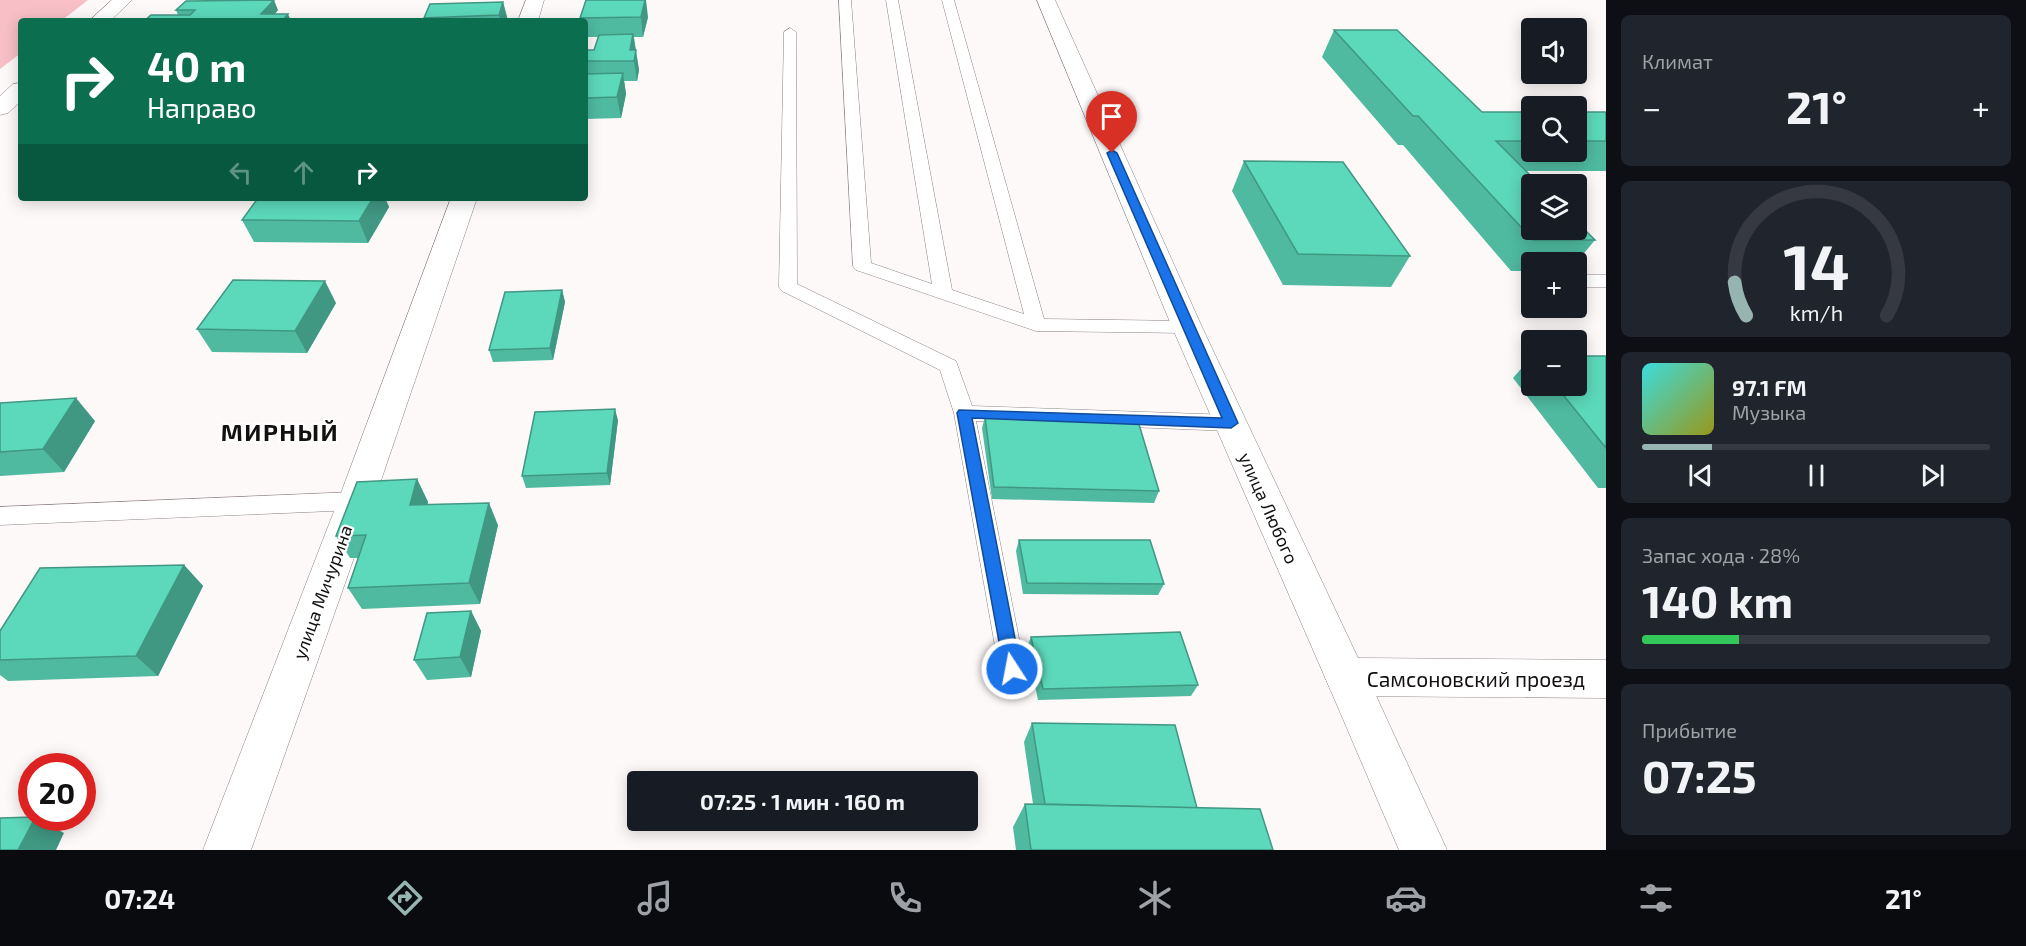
<!DOCTYPE html>
<html lang="ru">
<head>
<meta charset="utf-8">
<style>
  body { margin:0; font-family:"Exo 2",sans-serif; background:#20242c; color:#f1f3f6; height:100vh; display:flex; flex-direction:column; font-size:22px; white-space:nowrap }
  * { box-sizing:border-box; margin:0 }
  p { font-size:20px; color:#9ea1a6 }
  .icon { flex:none; width:33px; height:33px; fill:none; stroke:currentColor; stroke-width:2; stroke-linecap:round; stroke-linejoin:round }
  .map { position:relative; flex:1; overflow:hidden }
  .panel { display:flex; flex-direction:column; gap:15px; padding:15px; background:#0d0f14; width:420px }
  .panel>* { flex:none }
  .banner { position:absolute; left:18px; top:18px; width:570px; height:183px; border-radius:6px; box-shadow:0 3px 15px #0003; background:#0b6e4f; color:#fff; overflow:hidden }
  .fabs { position:absolute; left:1521px; top:18px; display:grid; gap:12px }
  .fabs a { display:grid; place-items:center; width:66px; height:66px; border-radius:6px; background:#171b24; box-shadow:0 3px 15px #0003; font-size:30px }
  .speed { position:absolute; left:18px; top:753px; display:flex; gap:12px; font-size:30px; font-weight:700; text-align:center }
  .speed>* { display:grid; place-content:center; width:78px; height:78px; border-radius:50%; background:#171b24; box-shadow:0 3px 15px #0003; line-height:1 }
  .speed .limit { border:9px solid #d22; background:#fff; color:#111 }
  .pin { position:absolute; display:grid; place-items:center; width:51px; height:51px; color:#fff; margin:-62px -26px; border-radius:50% 50% 50% 0; rotate:-45deg; box-shadow:0 0 6px #0007 }
  .pin .icon { rotate:45deg }
  .me { position:absolute; width:66px; margin:-33px; rotate:349deg; stroke-linejoin:round; filter:drop-shadow(0 0 4px #0008) }
  .turn { display:flex; align-items:center; gap:21px; height:126px; padding:0 30px; font-size:27px }
  .turn .icon { width:78px; height:78px; stroke-width:2.5 }
  .turn b { display:block; font-size:42px; line-height:51px }
  .lanes { display:flex; align-items:center; height:57px; padding:0 30px; background:#0003; justify-content:center; gap:30px; direction:ltr }
  .lanes .off { opacity:.35 }
  .big { font-size:45px; font-weight:700; line-height:1.1 }
  .panel .tile { flex:1; display:flex; flex-direction:column; justify-content:center; gap:9px; min-width:0; padding:0 21px; border-radius:9px; background:#20242c }
  .panel .dial { align-items:center; gap:0 }
  .dial svg { height:156px; overflow:visible; fill:none; stroke:#363941; stroke-width:7; stroke-linecap:round; text-anchor:middle }
  .dial text { fill:#f1f3f6; stroke:none }
  .song { display:flex; align-items:center; gap:18px }
  .cover { width:72px; height:72px; border-radius:9px; background:linear-gradient(135deg,hsl(180 70% 55%),hsl(60 70% 35%)) }
  .played { height:6px; border-radius:3px; background:linear-gradient(90deg,#96b5b0 20%,#363941 20%) }
  .keys { display:flex; justify-content:space-around; direction:ltr }
  .heat { display:flex; justify-content:space-between; align-items:center; font-size:33px; direction:ltr }
  .charge { height:9px; border-radius:4px; background:linear-gradient(90deg,#34c759 28%,#363941 0) }
  .trip { position:absolute; left:627px; top:771px; width:351px; height:60px; border-radius:6px; background:#171b24; box-shadow:0 3px 15px #0003; font-weight:700; line-height:60px; text-align:center }
  .tabs { display:flex; height:96px; justify-content:space-around; align-items:center; background:#090b0e; color:#9ea1a6 }
  .tabs .icon { width:42px; height:42px }
  .tabs .selected { color:#96b5b0 }
  .tabs b { font-size:27px; color:#f1f3f6 }
  main { display:flex; flex:1; min-height:0 }
  .map>svg:first-child { display:block }
  .green { fill:#f8bfc6 }
  .lines { fill:none; stroke-linecap:round; stroke-linejoin:round }
  .service-casing { stroke:#8e8183; stroke-width:1 }
  .minor-casing { stroke:#8e8183; stroke-width:1 }
  .tertiary-casing { stroke:#8e8183; stroke-width:1 }
  .secondary-casing { stroke:#8e8183; stroke-width:1 }
  .service { fill:#fff; fill-rule:evenodd }
  .minor { fill:#fff; fill-rule:evenodd }
  .tertiary { fill:#fff; fill-rule:evenodd }
  .secondary { fill:#fff; fill-rule:evenodd }
  .wall { fill:#4fbaa0 }
  .shaded-wall { fill:#409782 }
  .building { fill:#5cd8ba; stroke:#409782; stroke-width:1.5 }
  .route { fill:#1a73e8; stroke:#114b97; stroke-width:1.5 }
  .labels { text-anchor:middle; dominant-baseline:central; stroke-width:4.5; stroke-linejoin:round; paint-order:stroke }
  .street-label { font-size:18px; fill:#141010; stroke:#fff }
  .near-street-label { font-size:21px; fill:#141010; stroke:#fff }
  .district-label { font-size:24px; font-weight:bold; letter-spacing:1.5px; fill:#141010; stroke:#fff }
</style>
</head>
<body>
<main>
<div class="map">
<svg width="1606" height="850" viewBox="0 0 1606 850">
  <rect width="100%" height="100%" fill="#fef9f9"/>
  <polygon class="green" points="0,0 88,0 61,21 21,21 21,53 0,69"/>
  <g class="lines">
    <defs>
      <g id="service">
        <polygon points="839,0 851,0 871,263 932,284 886,0 898,0 952,290 1024,314 942,0 954,0 1044,319 1187,321 1194,323 1196,327 1194,331 1187,333 1036,331 856,270 853,266"/>
        <polygon points="790,28 796,32 797,284 956,361 972,406 1231,415 1238,418 1241,423 1238,428 1231,431 976,421 1025,669 1021,678 1012,681 1003,678 999,669 954,413 940,370 782,291 779,287 784,32"/>
        <rect x="1576" y="275" width="30" height="12"/>
        <polygon points="356,492 364,495 367,501 364,507 356,510 0,525 0,507"/>
      </g>
      <g id="minor">
        <polygon points="526,0 544,0 538,21 518,21"/>
        <polygon points="451,198 477,198 374,501 251,850 203,850 338,501"/>
        <polygon points="1346,658 1361,663 1447,850 1399,850 1325,677 1331,663"/>
      </g>
      <polygon id="tertiary" points="1037,0 1055,0 1202,327 1358,658 1606,660 1606,698 1346,696 1331,691 1172,327"/>
      <g id="secondary">
        <polygon points="112,0 132,0 110,21 89,21"/>
        <polygon points="21,83 21,101 8,113 0,115 0,96 13,84"/>
      </g>
    </defs>
    <use href="#service" class="service-casing"/>
    <use href="#minor" class="minor-casing"/>
    <use href="#tertiary" class="tertiary-casing"/>
    <use href="#secondary" class="secondary-casing"/>
    <use href="#service" class="service"/>
    <use href="#minor" class="minor"/>
    <use href="#tertiary" class="tertiary"/>
    <use href="#secondary" class="secondary"/>
  </g>
  <g class="wall">
    <polygon points="503,2 508,21 425,21 424,18"/>
    <polygon points="176,10 278,10 275,14 178,15"/>
    <polygon points="648,17 643,37 634,37 639,70 637,81 624,81 626,94 621,118 585,119 585,50 594,50 598,37 585,37 585,21 580,21 580,18"/>
    <polygon points="1334,30 1482,112 1532,112 1532,152 1576,152 1576,112 1606,112 1606,171 1526,171 1595,240 1576,263 1576,262 1532,262 1532,271 1511,271 1403,145 1398,145 1322,57"/>
    <polygon points="1244,161 1410,256 1391,287 1283,285 1232,191"/>
    <polygon points="258,198 385,198 389,207 368,243 254,242 242,220"/>
    <polygon points="562,290 565,302 553,360 493,362 489,350"/>
    <polygon points="336,303 307,353 212,352 197,329"/>
    <polygon points="1532,356 1532,386 1576,386 1606,356 1606,488 1598,488 1513,378"/>
    <polygon points="0,403 95,421 64,472 0,476"/>
    <polygon points="985,417 1159,491 1154,503 992,499 982,428"/>
    <polygon points="618,420 610,485 526,488 522,476"/>
    <polygon points="417,479 428,502 427,505 498,525 480,604 362,609 348,588 358,558 350,558 336,536"/>
    <polygon points="1019,540 1164,584 1158,595 1023,594 1016,551"/>
    <polygon points="184,565 203,586 158,676 8,681 0,675 0,631"/>
    <polygon points="471,611 481,631 471,677 427,680 414,660"/>
    <polygon points="1031,637 1198,685 1191,696 1038,700 1027,647"/>
    <polygon points="1032,723 1197,808 1273,850 1016,850 1013,827 1025,804 1033,804 1024,742"/>
  </g>
  <g class="shaded-wall">
    <polygon points="274,0 278,10 268,21 261,14"/>
    <polygon points="645,0 646,0 648,17 643,37 641,17"/>
    <polygon points="503,2 508,21 500,21 499,15"/>
    <polygon points="288,14 291,21 282,21"/>
    <polygon points="633,34 639,70 637,81 634,61 630,50"/>
    <polygon points="623,73 626,94 621,118 617,97"/>
    <polygon points="373,198 385,198 389,207 368,243 359,221"/>
    <polygon points="325,281 336,303 307,353 295,331"/>
    <polygon points="562,290 565,302 553,360 550,348"/>
    <polygon points="76,398 95,421 64,472 43,449"/>
    <polygon points="615,409 618,420 610,485 607,473"/>
    <polygon points="417,479 428,502 421,527 410,505"/>
    <polygon points="489,503 498,525 480,604 469,583"/>
    <polygon points="184,565 203,586 158,676 136,656"/>
    <polygon points="471,611 481,631 471,677 460,657"/>
    <polygon points="35,818 38,818 64,833 56,850 18,850"/>
  </g>
  <g class="building">
    <polygon points="274,0 261,14 288,14 282,21 144,21 151,15 190,15 195,10 176,10 186,1"/>
    <polygon points="586,0 645,0 641,17 580,18"/>
    <polygon points="503,2 499,15 424,18 430,4"/>
    <polygon points="1334,30 1397,30 1482,112 1532,112 1532,141 1496,141 1539,184 1532,184 1532,230 1576,230 1576,221 1595,240 1533,240 1418,116 1413,116"/>
    <polygon points="633,34 630,50 636,50 634,61 585,61 585,50 594,50 599,35"/>
    <polygon points="623,73 617,97 585,98 585,74"/>
    <rect x="1576" y="112" width="30" height="29"/>
    <polygon points="1244,161 1343,162 1410,256 1298,254"/>
    <polygon points="258,198 373,198 359,221 242,220"/>
    <polygon points="233,280 325,281 295,331 197,329"/>
    <polygon points="562,290 550,348 489,350 505,292"/>
    <polygon points="1576,356 1606,356 1606,448 1556,386 1576,386"/>
    <polygon points="76,398 43,449 0,452 0,403"/>
    <polygon points="615,409 607,473 522,476 535,412"/>
    <polygon points="985,417 1138,421 1159,491 994,487"/>
    <polygon points="417,479 410,505 489,503 469,583 348,588 366,535 336,536 357,482"/>
    <polygon points="1019,540 1150,540 1164,584 1027,583"/>
    <polygon points="184,565 136,656 0,660 0,631 40,568"/>
    <polygon points="471,611 460,657 414,660 427,613"/>
    <polygon points="1180,632 1198,685 1043,689 1031,637"/>
    <polygon points="1032,723 1175,725 1197,808 1045,804"/>
    <polygon points="1025,804 1260,809 1273,850 1031,850"/>
    <polygon points="32,817 32,818 35,818 18,850 0,850 0,818"/>
  </g>
  <polygon class="route" points="1112,150 1117,153 1238,423 1231,428 972,418 1021,669 1018,675 1012,677 1006,675 1004,669 957,413 959,410 1222,418 1107,153"/>
  <g class="labels">
    <g class="street-label">
      <text transform="translate(1269 508) rotate(66)">улица Любого</text>
      <text transform="translate(322 592) rotate(-70)">улица Мичурина</text>
    </g>
    <g class="near-street-label">
      <text x="1476" y="678">Самсоновский проезд</text>
    </g>
    <g class="district-label">
      <text x="280" y="431">МИРНЫЙ</text>
    </g>
  </g>
</svg>
<div class="fabs">
<a><svg class="icon" aria-label="sound" viewBox="0 0 24 24"><path d="M4 9h4l5-4v14l-5-4H4zM17 9q2 3 0 6"/></svg></a>
<a><svg class="icon" aria-label="search" viewBox="0 0 24 24"><circle cx="10" cy="10" r="6"/><path d="M15 15l6 6"/></svg></a>
<a><svg class="icon" aria-label="layers" viewBox="0 0 24 24"><path d="M12 4l9 5-9 5-9-5zM3 14l9 5 9-5"/></svg></a>
<a>+</a>
<a>−</a>
</div>
<div class="speed"><div class="limit">20</div></div>
<div class="pin" style="left:1112px;top:153px;background:#d93025"><svg class="icon" aria-label="arrive" viewBox="0 0 24 24"><path d="M6 21V4h12l-3 4 3 4H6"/></svg></div>
<svg class="me" style="left:1012px;top:669px" viewBox="-20 -20 40 40"><circle r="17" fill="#1a73e8" stroke="#fff" stroke-width="3"/><path d="M0-11L8 9 0 5-8 9z" fill="#fff"/></svg>
<div class="trip">07:25 · 1 мин · 160 m</div>
<div class="banner">
<div class="turn"><svg class="icon" aria-label="right" viewBox="0 0 24 24"><path d="M7 20v-9h11M14 6l5 5-5 5"/></svg><div><b>40 m</b>Направо</div></div>
<div class="lanes"><svg class="icon off" aria-label="left" viewBox="0 0 24 24"><path d="M17 20v-9H6M10 6l-5 5 5 5"/></svg><svg class="icon off" aria-label="ahead" viewBox="0 0 24 24"><path d="M12 20V5M6 11l6-6 6 6"/></svg><svg class="icon" aria-label="right" viewBox="0 0 24 24"><path d="M7 20v-9h11M14 6l5 5-5 5"/></svg></div>
</div>
</div>
<section class="panel">
<div class="tile"><p>Климат</p>
<div class="heat"><a>−</a><b class="big">21°</b><a>+</a></div>
</div>
<div class="tile dial"><svg viewBox="0 0 100 80">
<path d="M14 69A42 42 0 1 1 86 69"/>
<path d="M14 69A42 42 0 0 1 8 52" stroke="#96b5b0"/>
<text x="50" y="56" font-size="32" font-weight="700">14</text>
<text x="50" y="72" font-size="11">km/h</text>
</svg></div>
<div class="tile">
<div class="song"><i class="cover"></i><div><b>97.1 FM</b><p>Музыка</p></div></div>
<div class="played"></div>
<div class="keys"><svg class="icon" aria-label="previous" viewBox="0 0 24 24"><path d="M18 5L8 12l10 7zM5 5v14"/></svg><svg class="icon" aria-label="pause" viewBox="0 0 24 24"><path d="M8 5v14M16 5v14"/></svg><svg class="icon" aria-label="next" viewBox="0 0 24 24"><path d="M6 5l10 7-10 7zM19 5v14"/></svg></div>
</div>
<div class="tile"><p>Запас хода · 28%</p><b class="big">140 km</b><div class="charge"></div></div>
<div class="tile"><p>Прибытие</p><b class="big">07:25</b></div>
</section>
</main>
<nav class="tabs">
<b>07:24</b>
<svg class="icon selected" aria-label="directions" viewBox="0 0 24 24"><path d="M12 3l9 9-9 9-9-9zM9 14v-3h6M13 9l2 2-2 2"/></svg>
<svg class="icon" aria-label="music" viewBox="0 0 24 24"><path d="M9 18V5l10-2v13"/><circle cx="6" cy="18" r="3"/><circle cx="16" cy="16" r="3"/></svg>
<svg class="icon" aria-label="phone" viewBox="0 0 24 24"><path d="M5 4h4l2 5-3 2q2 4 5 5l2-3 5 2v4C11 20 4 13 5 4z"/></svg>
<svg class="icon" aria-label="climate" viewBox="0 0 24 24"><path d="M12 3v18M4 7l16 10M4 17L20 7"/></svg>
<svg class="icon" aria-label="car" viewBox="0 0 24 24"><path d="M5 17H2v-5l4-1 3-4h7l3 4 3 1v5h-3M9 17h6M6 11h13"/><circle cx="7" cy="17" r="2"/><circle cx="17" cy="17" r="2"/></svg>
<svg class="icon" aria-label="filters" viewBox="0 0 24 24"><path d="M4 7h16M4 17h16"/><circle cx="9" cy="7" r="2"/><circle cx="15" cy="17" r="2"/></svg>
<b>21°</b>
</nav>
</body>
</html>
